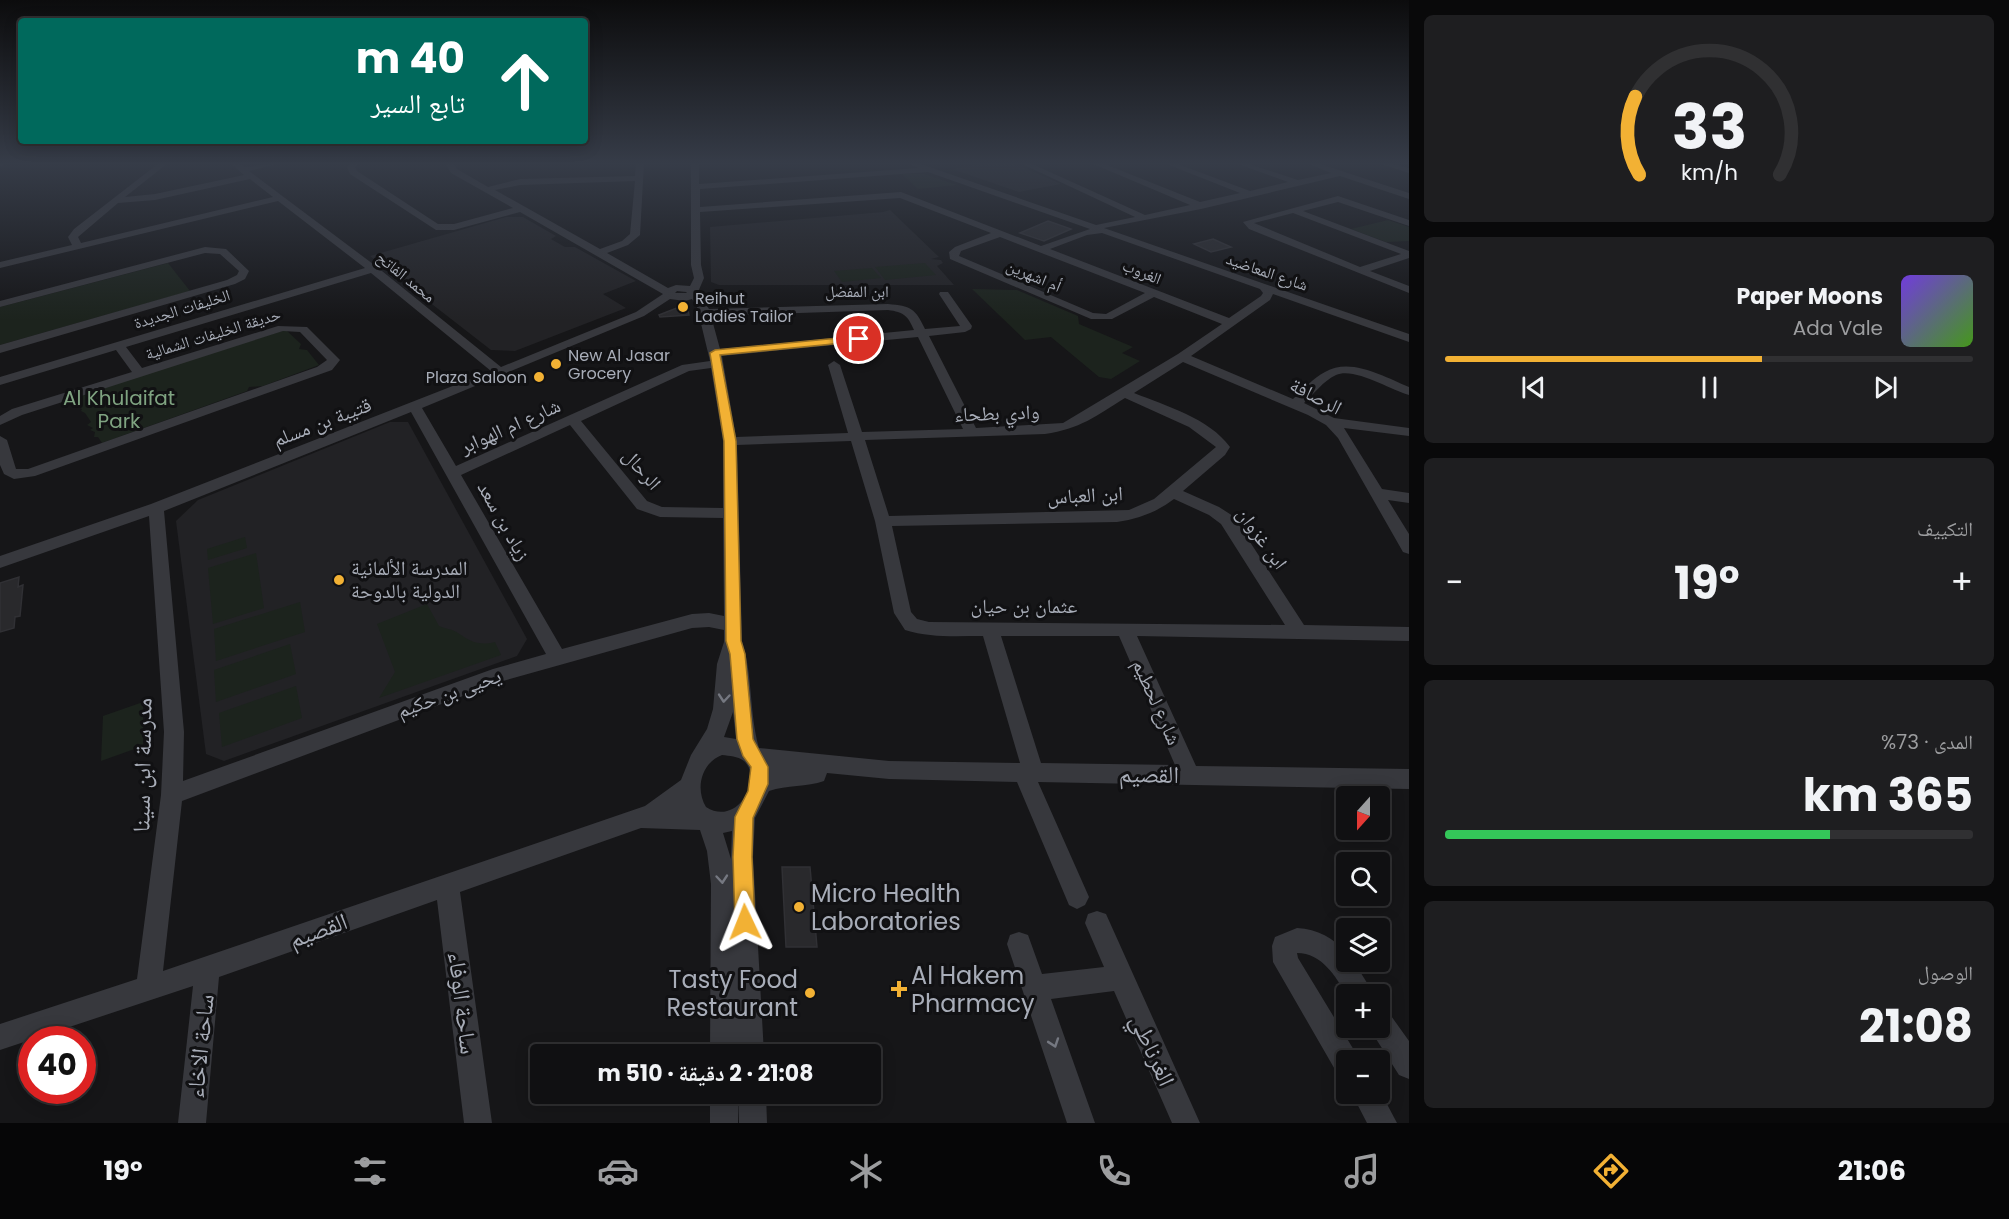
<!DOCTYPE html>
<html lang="ar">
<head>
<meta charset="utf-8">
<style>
  body { margin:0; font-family:Poppins,"Noto Naskh Arabic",sans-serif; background:#1e1e20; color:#f1f3f6; direction:rtl; height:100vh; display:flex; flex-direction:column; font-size:22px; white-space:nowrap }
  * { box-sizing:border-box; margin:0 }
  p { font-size:20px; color:#9c9d9f }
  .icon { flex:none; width:33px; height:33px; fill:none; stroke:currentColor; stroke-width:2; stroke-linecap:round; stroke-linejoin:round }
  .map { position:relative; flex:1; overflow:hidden; direction:ltr }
  .sheet { display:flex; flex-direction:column; gap:15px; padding:15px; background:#09090a; width:600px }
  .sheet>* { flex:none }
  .top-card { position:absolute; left:18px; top:18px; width:570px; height:126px; border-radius:6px; box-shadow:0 3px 15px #0003,0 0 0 2px #303032; direction:rtl; background:#00695c; color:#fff; overflow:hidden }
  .needle { width:39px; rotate:201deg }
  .fabs { position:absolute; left:1336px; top:786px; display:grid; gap:12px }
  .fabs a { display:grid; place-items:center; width:54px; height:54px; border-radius:6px; background:#101012; box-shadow:0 3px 15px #0003,0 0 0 2px #303032; font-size:30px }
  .speed { position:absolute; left:18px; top:1026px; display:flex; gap:12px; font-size:30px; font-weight:700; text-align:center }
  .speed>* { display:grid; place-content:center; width:78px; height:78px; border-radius:50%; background:#101012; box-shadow:0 3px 15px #0003,0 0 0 2px #303032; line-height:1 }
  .speed .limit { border:9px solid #d22; background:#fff; color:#111 }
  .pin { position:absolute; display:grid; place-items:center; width:51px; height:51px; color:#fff; margin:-26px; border:3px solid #fff; border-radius:50%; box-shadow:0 2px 6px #0007 }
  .me { position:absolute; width:66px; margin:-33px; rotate:358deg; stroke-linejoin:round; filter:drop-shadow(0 0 4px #0008) }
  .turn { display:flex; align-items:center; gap:21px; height:126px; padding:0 24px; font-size:27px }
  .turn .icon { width:78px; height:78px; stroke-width:2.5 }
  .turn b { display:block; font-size:42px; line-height:51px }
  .big { font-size:45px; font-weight:700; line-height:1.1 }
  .sheet .widget { flex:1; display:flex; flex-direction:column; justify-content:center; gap:9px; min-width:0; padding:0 21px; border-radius:9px; background:#1e1e20 }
  .sheet .dial { align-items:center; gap:0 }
  .dial svg { height:156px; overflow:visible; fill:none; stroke:#303032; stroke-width:7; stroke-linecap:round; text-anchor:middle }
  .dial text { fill:#f1f3f6; stroke:none }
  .song { display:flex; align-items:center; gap:18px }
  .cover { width:72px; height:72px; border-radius:9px; background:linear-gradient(135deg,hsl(260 70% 55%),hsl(100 70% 35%)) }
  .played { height:6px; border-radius:3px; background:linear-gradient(90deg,#f2b134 60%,#303032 60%) }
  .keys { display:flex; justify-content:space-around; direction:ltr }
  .heat { display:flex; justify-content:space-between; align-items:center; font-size:33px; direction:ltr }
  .charge { height:9px; border-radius:4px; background:linear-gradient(90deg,#34c759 73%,#303032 0) }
  .trip { position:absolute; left:530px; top:1044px; width:351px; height:60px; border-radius:6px; background:#101012; box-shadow:0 3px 15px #0003,0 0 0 2px #303032; font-weight:700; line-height:60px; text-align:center; direction:rtl }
  .menu { display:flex; height:96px; justify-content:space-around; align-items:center; background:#060607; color:#9c9d9f }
  .menu .icon { width:42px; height:42px }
  .menu .current { color:#f2b134 }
  .menu b { font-size:27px; color:#f1f3f6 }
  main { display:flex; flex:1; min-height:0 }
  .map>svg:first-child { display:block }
  .built { fill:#222225 }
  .green { fill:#1c231d }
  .building { fill:#29292c; stroke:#303034; stroke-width:1.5 }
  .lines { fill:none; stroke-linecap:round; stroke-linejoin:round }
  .minor { fill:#37383d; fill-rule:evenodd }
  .oneway { stroke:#757881 }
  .route { fill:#f2b134; stroke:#9d7322; stroke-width:1.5 }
  .poi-dot { fill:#f2b134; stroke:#111113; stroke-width:2 }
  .labels { text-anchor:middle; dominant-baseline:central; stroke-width:6; stroke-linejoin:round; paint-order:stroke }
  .far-street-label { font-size:16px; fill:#a8adb8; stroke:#111113 }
  .far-poi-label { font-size:16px; fill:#a8adb8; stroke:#111113; text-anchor:start }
  .street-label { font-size:20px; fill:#a8adb8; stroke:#111113 }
  .park-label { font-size:20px; fill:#7fa381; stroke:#111113 }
  .poi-label { font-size:20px; fill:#a8adb8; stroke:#111113; text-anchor:start }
  .near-street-label { font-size:24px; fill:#a8adb8; stroke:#111113 }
  .near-poi-label { font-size:24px; fill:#a8adb8; stroke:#111113; text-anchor:start }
</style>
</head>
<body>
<main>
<section class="sheet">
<div class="widget dial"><svg viewBox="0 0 100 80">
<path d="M14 69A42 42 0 1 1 86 69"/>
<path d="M14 69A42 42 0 0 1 12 29" stroke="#f2b134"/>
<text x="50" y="56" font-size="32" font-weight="700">33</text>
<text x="50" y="72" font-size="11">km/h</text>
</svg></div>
<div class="widget">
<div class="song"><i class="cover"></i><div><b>Paper Moons</b><p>Ada Vale</p></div></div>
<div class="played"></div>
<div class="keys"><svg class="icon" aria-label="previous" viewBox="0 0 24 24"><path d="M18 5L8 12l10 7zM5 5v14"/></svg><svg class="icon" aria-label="pause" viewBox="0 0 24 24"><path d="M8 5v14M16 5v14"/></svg><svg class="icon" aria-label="next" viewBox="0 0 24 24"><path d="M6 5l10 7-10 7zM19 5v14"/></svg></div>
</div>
<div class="widget"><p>التكييف</p>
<div class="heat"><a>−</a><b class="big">19°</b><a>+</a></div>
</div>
<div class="widget"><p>المدى · 73%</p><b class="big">365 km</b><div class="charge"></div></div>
<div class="widget"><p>الوصول</p><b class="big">21:08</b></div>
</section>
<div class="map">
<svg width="1409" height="1123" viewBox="0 0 1409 1123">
  <rect width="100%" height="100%" fill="#161618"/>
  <g class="built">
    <polygon points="987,163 1014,163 1061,184 1019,192 952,169"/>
    <polygon points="890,210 939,257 931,259 941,260 943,263 937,266 954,285 719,285 711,282 710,227 883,212"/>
    <polygon points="506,217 523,217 556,236 551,239 565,247 575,247 636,281 603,294 626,308 515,351 491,350 370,256"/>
    <polygon points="390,422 408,422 527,639 517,656 224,761 206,754 176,521 198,500"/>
  </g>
  <g class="green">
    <polygon points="902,174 924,174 957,185 918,189"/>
    <polygon points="1388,220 1409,227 1409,241 1386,242 1351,229"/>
    <polygon points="168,263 190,291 0,345 0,307"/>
    <polygon points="925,263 936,275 885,280 875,267"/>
    <polygon points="872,268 881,278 842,282 834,271"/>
    <polygon points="972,289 1017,290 1078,316 1079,324 1133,347 1122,353 1140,361 1111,379 1099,377 1051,337 1025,340"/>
    <polygon points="282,331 287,331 301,344 299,349 307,350 319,365 263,386 249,387 247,391 102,443 98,437 94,437 95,432 90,430 93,428 87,425 91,422 85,413 81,411 82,409 78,407 80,405 76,403 78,401 74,399 76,396"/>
    <polygon points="245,537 247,548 208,560 207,549"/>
    <polygon points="256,553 264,608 213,624 208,568"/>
    <polygon points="300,602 305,632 216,661 214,629"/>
    <path d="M 427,604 L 439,626 C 445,629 453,629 458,633 C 471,642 479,646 495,642 L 501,655 L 379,698 L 395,672 L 377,624 Z"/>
    <polygon points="290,644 296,674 216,702 214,670"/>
    <polygon points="296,686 302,718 222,747 219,713"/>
    <polygon points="143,702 143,746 101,761 103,716"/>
  </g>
  <g class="building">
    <polygon points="1048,221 1071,229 1044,241 1020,233"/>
    <polygon points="1213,239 1231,247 1211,252 1194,244"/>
    <polygon points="687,304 689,315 660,317 659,315"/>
    <polygon points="19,577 18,587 23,585 20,616 15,617 14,628 0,632 0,583"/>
    <polygon points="782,867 810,867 817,947 786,947"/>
  </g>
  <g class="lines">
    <g class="minor">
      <polygon points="0,163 7,163 0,167"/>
      <path d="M 159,163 L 168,163 L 125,197 L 155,194 L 244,175 L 230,163 L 239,163 L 244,167 L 281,163 L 249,171 L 377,267 L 501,367 L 636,312 L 663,294 L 520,212 L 454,230 L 436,230 L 350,174 L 347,167 L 350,163 L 358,163 L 355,167 L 357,171 L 438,224 L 454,224 L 513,208 L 451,173 L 445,163 L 453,163 L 457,169 L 488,187 L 520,179 L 635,176 L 636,163 L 644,163 L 640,235 L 628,245 L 607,253 L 668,288 L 676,285 L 690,286 L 694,278 L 691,265 L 691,163 L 699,163 L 699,184 L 918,168 L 907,163 L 918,163 L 1096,225 L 1135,217 L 1020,163 L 1030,163 L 1145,215 L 1190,205 L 1091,163 L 1102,163 L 1200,202 L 1240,193 L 1164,163 L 1175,163 L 1250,191 L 1288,182 L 1235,163 L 1246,163 L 1298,180 L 1331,173 L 1306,163 L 1317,163 L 1409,193 L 1409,199 L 1340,176 L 1201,209 L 1104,228 L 1409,334 L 1409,342 L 1273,294 L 1270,300 L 1191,356 L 1293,399 C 1303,390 1313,378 1325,372 C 1351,357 1384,377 1409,387 L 1409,395 C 1390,390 1355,367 1336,375 C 1323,381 1314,394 1304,403 L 1334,418 L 1409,428 L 1409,436 L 1344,428 L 1382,489 L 1409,493 L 1409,503 L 1388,500 L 1409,534 L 1409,554 L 1403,552 L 1338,438 L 1326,425 L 1308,415 L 1183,362 L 1134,393 C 1166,406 1209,418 1230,447 L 1225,455 L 1183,491 L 1219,507 L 1233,516 L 1304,625 L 1409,627 L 1409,641 L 1137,636 L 1196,766 L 1409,769 L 1409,789 L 1038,782 L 1089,897 L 1085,905 L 1077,909 L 1069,905 L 1017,782 L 889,779 L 827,773 L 824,781 C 807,787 787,785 769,791 L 755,818 L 753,857 L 764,1054 L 710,1054 L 711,884 L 707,851 L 700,830 L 641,828 L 460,892 L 492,1123 L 464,1123 L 437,900 L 219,977 L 206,1123 L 178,1123 L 193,986 L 0,1050 L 0,1024 L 137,979 L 161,795 L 164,732 L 149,516 L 0,568 L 0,556 L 151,504 L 491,371 L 371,273 L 126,347 L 142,368 L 278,326 L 307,327 L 340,360 L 332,370 L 35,476 L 14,479 L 4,474 L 0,465 L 0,436 L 7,440 L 16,469 L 28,469 L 317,367 L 327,360 L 300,332 L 283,331 L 22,415 L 0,425 L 0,416 L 12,409 L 132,372 L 116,350 L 0,385 L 0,377 L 365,268 L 278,201 L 0,268 L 0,262 L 72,245 L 68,237 L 74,229 ZM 928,172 L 1090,229 L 1041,246 L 901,192 L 700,207 L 700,189 ZM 250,179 L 273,197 L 81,243 L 78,237 L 118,203 L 155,200 ZM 635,181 L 630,234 L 622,241 L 600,249 L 495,190 L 520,185 ZM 900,198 L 991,233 L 955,247 L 949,252 L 950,259 L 1091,319 L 1112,319 L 1154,297 L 1222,324 L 1178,354 L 1063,423 L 976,428 L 929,336 L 965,332 L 971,329 L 972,326 L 948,292 L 940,292 L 939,294 L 960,326 L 925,329 C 915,308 911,306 888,304 L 709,309 L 698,292 L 704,278 L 701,265 L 700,212 ZM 1102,233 L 1260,289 L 1263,293 L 1261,296 L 1229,318 L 1050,249 L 1087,235 ZM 1000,237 L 1145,293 L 1106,314 L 1093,313 L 959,256 L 961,251 ZM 677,291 L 686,292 L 687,293 L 675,293 ZM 670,299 L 685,301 L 692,299 L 697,307 L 710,361 L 682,365 L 456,466 L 422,408 L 644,316 ZM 888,310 C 904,312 908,316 914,330 L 720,349 L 711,316 ZM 918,337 L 963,429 L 862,432 L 840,365 L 834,361 L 828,365 L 848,433 L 736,437 L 722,356 ZM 711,368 L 723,441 L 723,508 L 662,507 L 647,501 L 581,421 L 689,371 ZM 1125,398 L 1189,427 L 1216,447 L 1154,499 L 1129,510 L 889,516 L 865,440 L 1045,434 C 1080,429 1096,416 1125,398 ZM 411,412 L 546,654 L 493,669 L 183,781 L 184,732 L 164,511 ZM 570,425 L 637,509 L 660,517 L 723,518 L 724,616 L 709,613 L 692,614 L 562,649 L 461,475 ZM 851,441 L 875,521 L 894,613 L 905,630 C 930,638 956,636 983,636 L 1020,763 L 889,761 L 759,748 C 749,713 753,676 742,641 L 737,445 ZM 1174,499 L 1209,515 L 1221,524 L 1285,625 L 929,622 L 917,619 L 911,612 L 892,526 L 1117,522 C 1138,519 1157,512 1174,499 ZM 709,627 L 724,630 L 724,642 L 717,664 L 713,709 L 707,729 L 691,755 L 681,780 L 645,806 L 163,971 L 182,801 L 503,681 L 692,628 ZM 1001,636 L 1119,636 L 1175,765 L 1041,763 ZM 733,712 L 736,739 L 724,737 ZM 722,755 C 730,756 737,756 744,761 C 764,779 737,827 706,807 C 695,789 701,763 722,755 ZM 732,831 L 731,857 L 731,859 L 723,833 Z"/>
      <polygon points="1378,163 1390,163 1409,168 1409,173"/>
      <path d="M 1338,196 L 1409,220 L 1409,226 L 1338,202 L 1303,211 L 1409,251 L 1409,258 L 1370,271 L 1409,286 L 1409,293 L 1249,229 L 1243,222 ZM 1293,213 L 1401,254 L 1360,267 L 1254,223 Z"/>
      <polygon points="205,247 226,249 249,271 245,279 235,284 0,353 0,345 227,280 237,275 239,271 220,254 205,253 0,307 0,301"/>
      <polygon points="1097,911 1106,914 1200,1123 1172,1123 1114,991 1051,999 1095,1123 1067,1123 1007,944 1010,935 1019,932 1028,935 1042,974 1104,967 1085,923 1088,914"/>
      <path d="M 1297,928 C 1318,929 1333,938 1347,953 L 1347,962 L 1354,962 L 1374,994 L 1347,995 C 1335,976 1322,953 1297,953 L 1298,958 L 1360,1060 L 1347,1060 L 1347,1077 L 1337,1073 L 1273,962 L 1272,946 L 1275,937 Z"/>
      <polygon points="1380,1009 1389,1013 1409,1041 1409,1079 1399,1075 1371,1031 1369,1028 1380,1028"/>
      <polygon points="1380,1091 1397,1123 1367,1123 1352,1094 1380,1094"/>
      <rect x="710" y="1094" width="28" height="29"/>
      <polygon points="738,1094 766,1094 767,1123 739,1123"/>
    </g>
  </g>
  <defs><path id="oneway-chevron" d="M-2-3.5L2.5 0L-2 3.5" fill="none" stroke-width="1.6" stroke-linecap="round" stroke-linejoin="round" transform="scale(1.5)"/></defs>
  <g class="oneway">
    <use href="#oneway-chevron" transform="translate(724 698) rotate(95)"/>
    <use href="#oneway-chevron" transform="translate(722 879) rotate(85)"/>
    <use href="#oneway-chevron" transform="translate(1054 1043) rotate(71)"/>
  </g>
  <linearGradient id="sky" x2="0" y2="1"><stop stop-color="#0c0c0d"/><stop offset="0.51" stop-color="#363c48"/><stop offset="1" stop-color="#363c48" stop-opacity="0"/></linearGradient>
  <rect width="1409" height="320" fill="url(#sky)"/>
  <polygon class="route" points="859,336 863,337 863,341 720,355 736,441 741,641 745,654 753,739 768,767 768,784 753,818 752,857 755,922 752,929 745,932 738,929 735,922 733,857 735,817 748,791 751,767 743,756 737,739 730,654 726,641 724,441 710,353 715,350"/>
  <g class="poi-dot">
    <circle cx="683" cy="307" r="6"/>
    <circle cx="556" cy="364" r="6"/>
    <circle cx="539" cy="377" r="6"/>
    <circle cx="339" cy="580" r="6"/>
    <circle cx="799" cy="907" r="6"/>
    <path d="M896 980h6v6h6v6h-6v6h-6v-6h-6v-6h6z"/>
    <circle cx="810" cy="993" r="6"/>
  </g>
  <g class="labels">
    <g class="far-street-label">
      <text transform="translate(1142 272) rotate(22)">الغروب</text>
      <text transform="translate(1267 272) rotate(19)">شارع المعاضيد</text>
      <text transform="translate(1034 276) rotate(23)">أم اشهرين</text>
      <text transform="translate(406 277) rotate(39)">محمد الفاتح</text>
      <text x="857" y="291">ابن المفضل</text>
      <text transform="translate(182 309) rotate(-17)">الخليفات الجديدة</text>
      <text transform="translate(213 334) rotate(-17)">حديقة الخليفات الشمالية</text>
    </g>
    <g class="far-poi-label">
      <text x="695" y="298">Reihut<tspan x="695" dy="18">Ladies Tailor</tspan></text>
      <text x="568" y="355">New Al Jasar<tspan x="568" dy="18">Grocery</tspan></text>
      <text x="527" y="377" text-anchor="end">Plaza Saloon</text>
    </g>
    <g class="street-label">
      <text transform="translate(1316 396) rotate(28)">الرصافة</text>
      <text transform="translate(997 413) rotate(-2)">وادي بطحاء</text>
      <text transform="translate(322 422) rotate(-21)">قتيبة بن مسلم</text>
      <text transform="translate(510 426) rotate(-24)">شارع ام الهوابر</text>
      <text transform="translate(642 469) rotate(49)">الرحال</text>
      <text transform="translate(1085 495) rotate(-3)">ابن العباس</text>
      <text transform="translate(504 521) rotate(61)">زياد بن سعد</text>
      <text transform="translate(1262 538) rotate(54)">ابن غزوان</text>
      <text x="1024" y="606">عثمان بن حيان</text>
      <text transform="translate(449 693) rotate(-20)">يحيى بن حكيم</text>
      <text transform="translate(1157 702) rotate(66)">شارع لحطيم</text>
    </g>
    <g class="park-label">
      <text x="119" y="398">Al Khulaifat<tspan x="119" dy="23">Park</tspan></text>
    </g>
    <g class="poi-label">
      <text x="351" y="568">المدرسة الألمانية<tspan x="351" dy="23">الدولية بالدوحة</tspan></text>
    </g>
    <g class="near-street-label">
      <text transform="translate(142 765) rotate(-89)">مدرسة ابن سينا</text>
      <text transform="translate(1149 774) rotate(1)">القصيم</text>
      <text transform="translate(318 930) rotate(-20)">القصيم</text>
      <text transform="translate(463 1003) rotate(83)">ساحة الوفاء</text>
      <text transform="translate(200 1046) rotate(-84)">ساحة الاخاء</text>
      <text transform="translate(1153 1050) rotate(66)">الغرناطي</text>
    </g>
    <g class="near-poi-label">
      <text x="811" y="893">Micro Health<tspan x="811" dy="28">Laboratories</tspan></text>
      <text x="911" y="975">Al Hakem<tspan x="911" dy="28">Pharmacy</tspan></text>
      <text x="798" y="979" text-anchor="end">Tasty Food<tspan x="798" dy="28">Restaurant</tspan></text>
    </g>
  </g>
</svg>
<div class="fabs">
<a><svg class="needle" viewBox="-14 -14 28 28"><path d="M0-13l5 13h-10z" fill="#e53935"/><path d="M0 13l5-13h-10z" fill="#9c9d9f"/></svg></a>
<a><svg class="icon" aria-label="search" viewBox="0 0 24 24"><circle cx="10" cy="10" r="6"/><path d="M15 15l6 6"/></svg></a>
<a><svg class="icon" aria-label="layers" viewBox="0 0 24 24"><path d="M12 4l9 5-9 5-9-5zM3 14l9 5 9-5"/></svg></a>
<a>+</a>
<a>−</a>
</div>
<div class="speed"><div class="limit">40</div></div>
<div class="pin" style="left:859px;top:339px;background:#d93025"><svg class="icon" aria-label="arrive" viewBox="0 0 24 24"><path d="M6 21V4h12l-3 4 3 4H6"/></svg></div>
<svg class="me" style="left:745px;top:922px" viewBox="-20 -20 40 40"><path d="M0-17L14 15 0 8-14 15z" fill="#f2b134" stroke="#fff" stroke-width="4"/></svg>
<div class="trip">21:08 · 2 دقيقة · 510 m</div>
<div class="top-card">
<div class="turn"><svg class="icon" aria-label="ahead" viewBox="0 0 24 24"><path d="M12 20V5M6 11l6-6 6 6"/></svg><div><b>40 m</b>تابع السير</div></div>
</div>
</div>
</main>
<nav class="menu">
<b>21:06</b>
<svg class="icon current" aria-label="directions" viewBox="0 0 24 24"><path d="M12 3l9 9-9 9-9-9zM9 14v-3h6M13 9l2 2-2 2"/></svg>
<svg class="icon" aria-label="music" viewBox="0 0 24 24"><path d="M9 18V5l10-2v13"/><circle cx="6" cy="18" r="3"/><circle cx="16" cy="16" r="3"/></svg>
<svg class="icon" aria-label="phone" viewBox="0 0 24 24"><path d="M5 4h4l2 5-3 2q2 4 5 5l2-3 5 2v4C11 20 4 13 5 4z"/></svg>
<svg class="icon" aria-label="climate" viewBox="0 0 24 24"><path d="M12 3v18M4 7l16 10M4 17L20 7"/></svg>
<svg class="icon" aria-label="car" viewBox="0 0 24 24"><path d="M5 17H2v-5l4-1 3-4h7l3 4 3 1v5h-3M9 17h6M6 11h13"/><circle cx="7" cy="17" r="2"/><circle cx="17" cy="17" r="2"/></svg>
<svg class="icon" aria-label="filters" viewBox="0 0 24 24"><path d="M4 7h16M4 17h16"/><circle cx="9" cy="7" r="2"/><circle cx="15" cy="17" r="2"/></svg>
<b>19°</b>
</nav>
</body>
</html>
